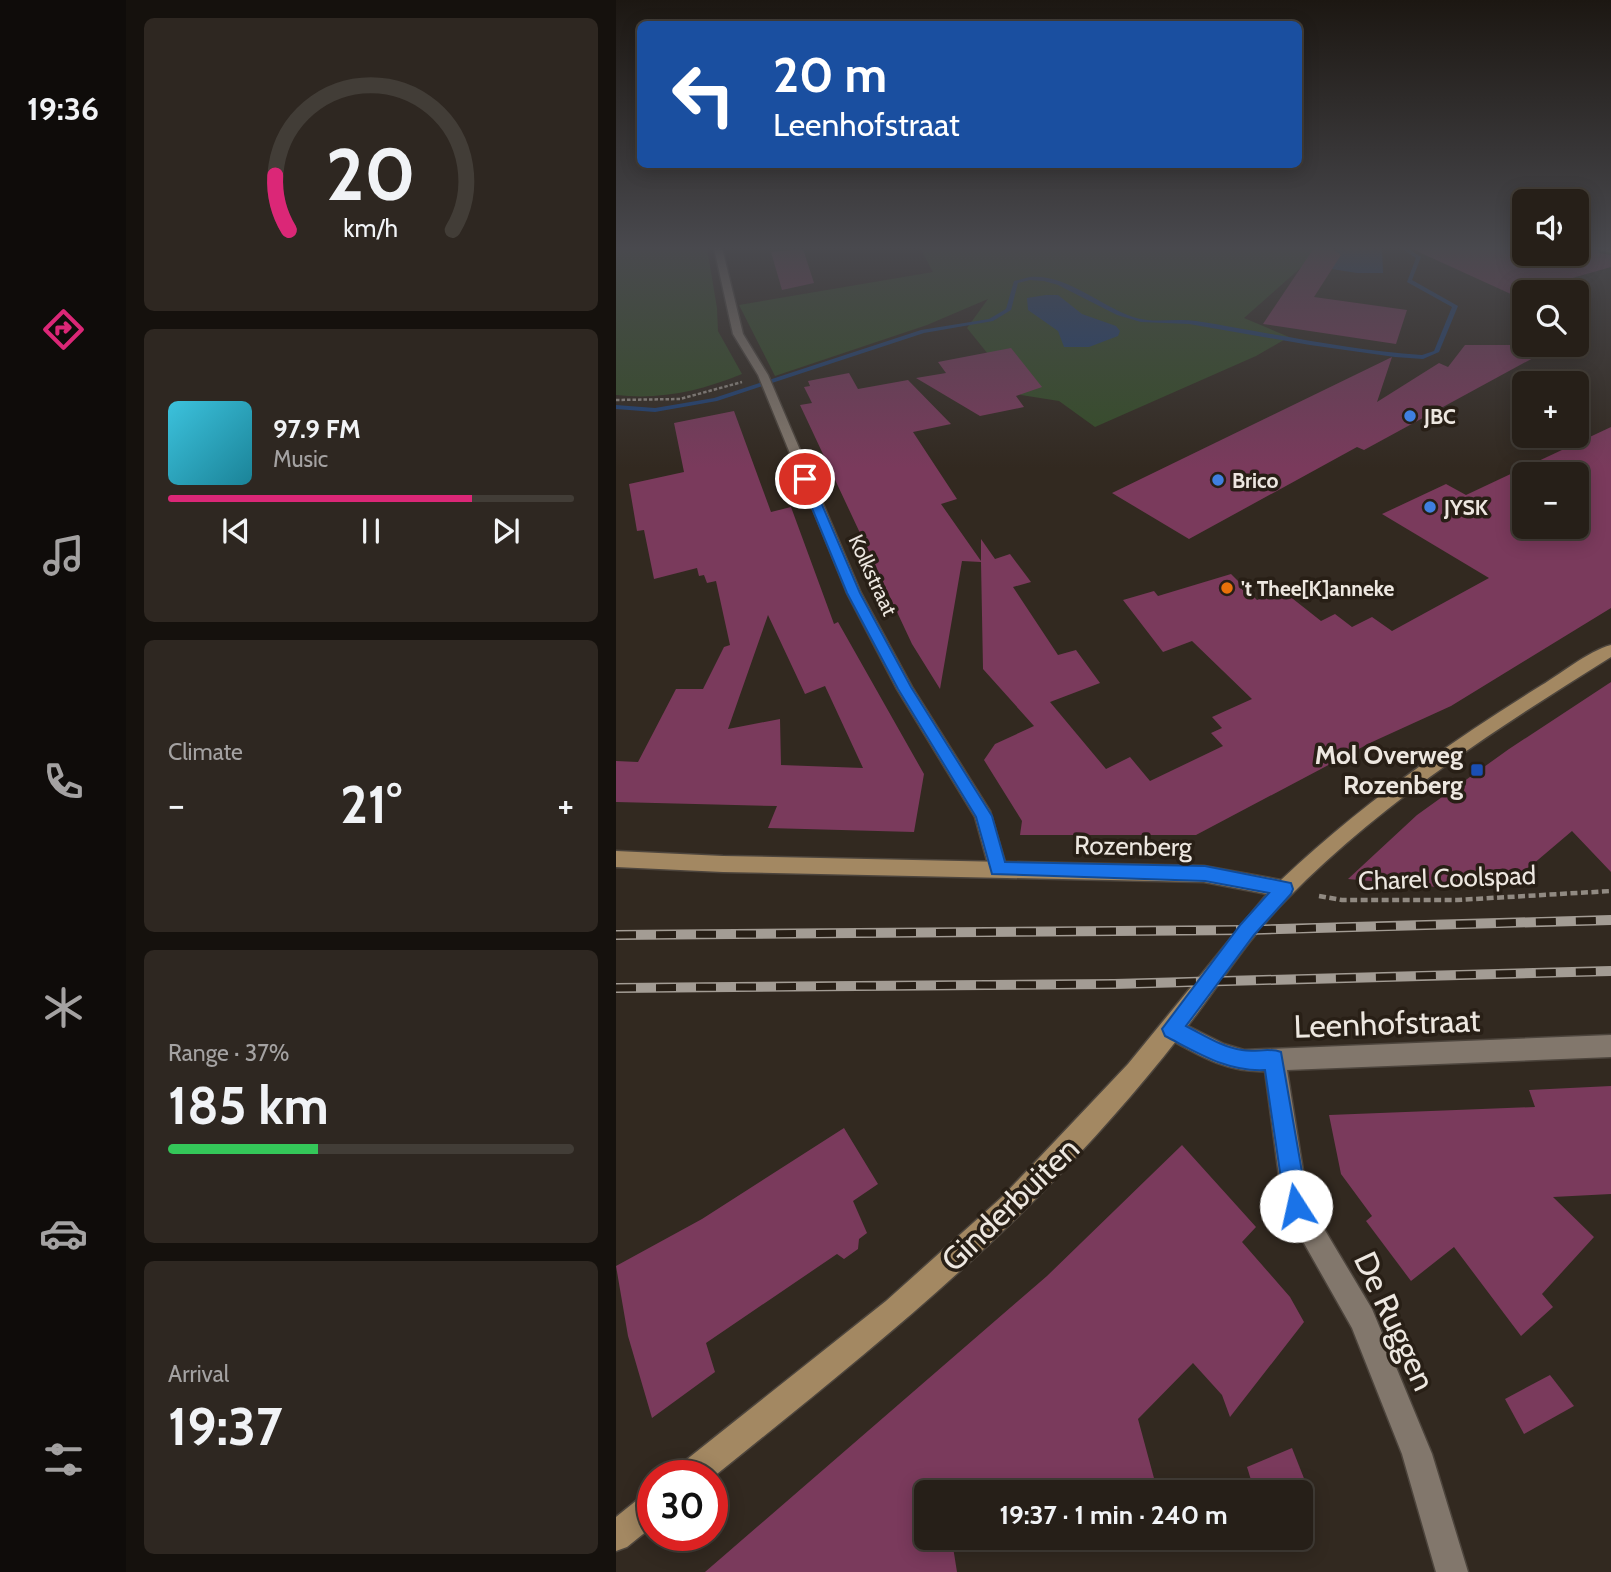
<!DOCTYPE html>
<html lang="en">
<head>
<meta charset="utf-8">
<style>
  body { margin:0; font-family:Cabin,sans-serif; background:#2e2721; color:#f1f3f6; height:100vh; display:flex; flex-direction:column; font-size:26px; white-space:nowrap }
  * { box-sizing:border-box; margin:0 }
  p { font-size:23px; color:#a4a2a2 }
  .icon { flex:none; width:38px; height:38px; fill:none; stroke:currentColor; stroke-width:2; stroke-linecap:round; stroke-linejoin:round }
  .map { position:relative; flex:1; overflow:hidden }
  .details { display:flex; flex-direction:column; gap:18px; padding:18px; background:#15110d; width:490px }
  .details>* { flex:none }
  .guide { position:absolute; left:21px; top:21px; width:665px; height:147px; border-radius:10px; box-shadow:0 4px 18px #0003,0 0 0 2px #423d37; background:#1a4fa0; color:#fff; overflow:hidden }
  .controls { position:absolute; left:896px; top:189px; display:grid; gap:14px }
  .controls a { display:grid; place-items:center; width:77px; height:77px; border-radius:10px; background:#261f18; box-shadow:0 4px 18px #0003,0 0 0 2px #423d37; font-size:35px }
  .speed { position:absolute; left:21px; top:1460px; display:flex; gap:14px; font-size:35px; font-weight:700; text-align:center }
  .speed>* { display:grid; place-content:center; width:91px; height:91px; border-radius:50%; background:#261f18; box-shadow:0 4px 18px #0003,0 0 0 2px #423d37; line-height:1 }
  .speed .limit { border:10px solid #d22; background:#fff; color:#111 }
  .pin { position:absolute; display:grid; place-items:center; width:60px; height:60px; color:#fff; margin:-30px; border:4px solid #fff; border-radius:50%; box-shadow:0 2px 7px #0007 }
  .me { position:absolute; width:77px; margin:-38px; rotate:350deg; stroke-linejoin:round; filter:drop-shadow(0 0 5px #0008) }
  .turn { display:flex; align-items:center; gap:24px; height:147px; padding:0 21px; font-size:32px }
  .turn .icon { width:91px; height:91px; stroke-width:2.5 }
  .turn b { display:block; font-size:49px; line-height:60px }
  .big { font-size:52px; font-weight:700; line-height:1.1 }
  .details .tile { flex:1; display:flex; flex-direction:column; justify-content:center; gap:10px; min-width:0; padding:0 24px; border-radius:10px; background:#2e2721 }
  .details .dial { align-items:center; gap:0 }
  .dial svg { height:182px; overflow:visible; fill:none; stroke:#423d37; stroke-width:7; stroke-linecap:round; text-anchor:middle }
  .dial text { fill:#f1f3f6; stroke:none }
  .song { display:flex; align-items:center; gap:21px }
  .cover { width:84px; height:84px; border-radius:10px; background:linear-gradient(135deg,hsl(190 70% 55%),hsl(190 70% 35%)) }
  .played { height:7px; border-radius:4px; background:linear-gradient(90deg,#db2777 75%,#423d37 75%) }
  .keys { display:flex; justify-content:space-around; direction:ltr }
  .heat { display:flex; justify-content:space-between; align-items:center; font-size:38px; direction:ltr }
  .charge { height:10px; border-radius:5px; background:linear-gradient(90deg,#34c759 37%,#423d37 0) }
  .trip { position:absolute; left:298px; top:1480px; width:399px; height:70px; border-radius:10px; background:#261f18; box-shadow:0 4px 18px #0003,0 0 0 2px #423d37; font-weight:700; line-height:70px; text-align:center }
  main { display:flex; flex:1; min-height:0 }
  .menu { display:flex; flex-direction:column; width:126px; justify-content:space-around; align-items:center; background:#0f0c0a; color:#a4a2a2 }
  .menu .icon { width:49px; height:49px }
  .menu .on { color:#db2777 }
  .menu b { font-size:32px; color:#f1f3f6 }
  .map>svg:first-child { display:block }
  .green { fill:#354d27 }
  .water { fill:#1f4175 }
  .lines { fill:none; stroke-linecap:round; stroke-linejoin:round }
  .stream { fill:#1f4175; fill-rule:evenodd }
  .building { fill:#7a3a5c; fill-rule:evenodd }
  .street-casing { stroke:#4d453d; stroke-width:3 }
  .secondary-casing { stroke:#4d453d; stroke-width:3 }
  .path-far1 { stroke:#918a82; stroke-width:2.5; stroke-dasharray:3.5 2; stroke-linecap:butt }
  .path { stroke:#918a82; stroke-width:4.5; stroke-dasharray:7 3.5; stroke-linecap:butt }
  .street { fill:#82776c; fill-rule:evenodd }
  .secondary { fill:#a38862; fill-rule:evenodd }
  .rail-casing { stroke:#a39c94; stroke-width:10 }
  .rail { stroke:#281f16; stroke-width:7; stroke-dasharray:20; stroke-linecap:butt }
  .route { fill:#1a73e8; stroke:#114b97; stroke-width:2 }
  .shop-dot { fill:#3f7fe0; stroke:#281f16; stroke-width:2.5 }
  .food-dot { fill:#e8710a; stroke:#281f16; stroke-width:2.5 }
  .transit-dot { fill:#1a4fb4; stroke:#281f16; stroke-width:2.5 }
  .labels { text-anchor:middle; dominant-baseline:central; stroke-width:7; stroke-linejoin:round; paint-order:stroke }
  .far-poi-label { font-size:21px; font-weight:bold; fill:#ede7e0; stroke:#281f16; text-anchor:start }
  .far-street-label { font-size:21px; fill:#ede7e0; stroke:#281f16 }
  .poi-label { font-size:26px; font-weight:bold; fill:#ede7e0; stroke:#281f16; text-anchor:end }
  .street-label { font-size:26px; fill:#ede7e0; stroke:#281f16 }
  .near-street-label { font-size:32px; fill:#ede7e0; stroke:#281f16 }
</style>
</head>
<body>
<main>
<nav class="menu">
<b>19:36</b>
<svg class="icon on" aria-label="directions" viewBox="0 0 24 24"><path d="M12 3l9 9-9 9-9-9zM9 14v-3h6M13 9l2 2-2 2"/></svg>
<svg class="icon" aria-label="music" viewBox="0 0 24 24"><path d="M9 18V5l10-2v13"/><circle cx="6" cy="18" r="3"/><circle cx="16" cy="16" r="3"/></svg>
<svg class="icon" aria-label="phone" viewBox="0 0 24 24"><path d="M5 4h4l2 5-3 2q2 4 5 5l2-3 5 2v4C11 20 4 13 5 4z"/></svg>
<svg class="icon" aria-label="climate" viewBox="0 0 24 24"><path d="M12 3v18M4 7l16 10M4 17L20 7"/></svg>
<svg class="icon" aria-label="car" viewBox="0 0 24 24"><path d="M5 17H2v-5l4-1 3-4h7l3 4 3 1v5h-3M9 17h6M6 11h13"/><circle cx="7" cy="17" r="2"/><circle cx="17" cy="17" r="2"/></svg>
<svg class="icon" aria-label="filters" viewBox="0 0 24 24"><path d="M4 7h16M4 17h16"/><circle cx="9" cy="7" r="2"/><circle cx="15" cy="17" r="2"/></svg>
</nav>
<section class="details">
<div class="tile dial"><svg viewBox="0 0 100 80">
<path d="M14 69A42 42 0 1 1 86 69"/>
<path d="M14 69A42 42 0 0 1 8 45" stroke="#db2777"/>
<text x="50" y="56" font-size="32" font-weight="700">20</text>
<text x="50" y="72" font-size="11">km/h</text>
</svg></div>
<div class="tile">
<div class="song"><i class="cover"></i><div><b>97.9 FM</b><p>Music</p></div></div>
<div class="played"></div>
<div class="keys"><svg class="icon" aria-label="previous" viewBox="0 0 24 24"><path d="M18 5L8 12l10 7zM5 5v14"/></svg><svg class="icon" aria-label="pause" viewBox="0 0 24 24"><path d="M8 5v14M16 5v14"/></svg><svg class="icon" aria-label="next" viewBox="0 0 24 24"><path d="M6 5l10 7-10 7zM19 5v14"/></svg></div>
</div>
<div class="tile"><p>Climate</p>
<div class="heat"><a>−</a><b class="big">21°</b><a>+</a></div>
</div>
<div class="tile"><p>Range · 37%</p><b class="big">185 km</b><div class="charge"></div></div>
<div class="tile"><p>Arrival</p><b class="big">19:37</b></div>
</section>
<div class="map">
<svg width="995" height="1572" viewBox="0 0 995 1572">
  <rect width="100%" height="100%" fill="#322920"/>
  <g class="green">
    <path d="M 0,248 L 91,248 L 101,308 L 102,331 L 126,374 C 84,391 45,400 0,395 Z"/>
    <polygon points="304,248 707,248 628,318 673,337 640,356 479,427 443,401 405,395 351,328 372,299 311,325 159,376 123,305 317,272"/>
  </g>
  <g class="water">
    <polygon points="723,248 766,248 767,273 741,273 703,267"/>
    <polygon points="430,295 442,295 466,314 500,326 504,331 502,336 473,347 448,347 442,331 412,310 411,298"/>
  </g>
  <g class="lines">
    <path class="stream" d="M 785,248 L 791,248 L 805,257 L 796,280 L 842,306 L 823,352 L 807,359 L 779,357 L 694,345 L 573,324 L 525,322 L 501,315 L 442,285 L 428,281 L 414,280 L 402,283 L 395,310 L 377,321 L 308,333 L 101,401 L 39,412 L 0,409 L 0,405 L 39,408 L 98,398 L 305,330 L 373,319 L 390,309 L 398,281 C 403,280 409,278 414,277 C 451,274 484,306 517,317 C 537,324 559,318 580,321 C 656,333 730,350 806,355 L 818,351 L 836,307 L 791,282 L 800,258 Z"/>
  </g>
  <g class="building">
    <polygon points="698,248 715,248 725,255 698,297 791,310 780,344 647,324"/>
    <polygon points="794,248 908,248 908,254 961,254 961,248 981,248 983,253 995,255 995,267 897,295"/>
    <polygon points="187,249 198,283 166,290 155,252"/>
    <polygon points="849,345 941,345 748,450 741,447 573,539 496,493 776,357 761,402 823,363 832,367"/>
    <polygon points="395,348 426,387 400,396 408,407 364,416 300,378 330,373 322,362"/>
    <path d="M 233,373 L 242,389 L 292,380 L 335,424 L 297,432 L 341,499 L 325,504 L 365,561 L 365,539 L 379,559 L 394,554 L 415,582 L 397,587 L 442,655 L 460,650 L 484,683 L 434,702 L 490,769 L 514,757 L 534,781 L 607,746 L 595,733 L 606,728 L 596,717 L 636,699 L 576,641 L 547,652 L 507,600 L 538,591 L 542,596 L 615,574 L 641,600 L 667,591 L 705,621 L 719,614 L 736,627 L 756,617 L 776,631 L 873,578 L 766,514 L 830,484 L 850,495 L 995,427 L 995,608 L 835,706 L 756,742 L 580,835 L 404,835 L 406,821 L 368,760 L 379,744 L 418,726 L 367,669 L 365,562 L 346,561 L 324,689 L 296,644 L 184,405 L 196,403 L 188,387 L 194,386 L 192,381 ZM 908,474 L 961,474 L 961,527 L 908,527 Z"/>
    <path d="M 118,411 L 155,512 L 175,507 L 218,624 L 222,622 L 308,774 L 298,832 L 152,828 L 161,806 L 0,802 L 0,761 L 22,762 L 60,689 L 87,689 L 108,647 L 114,645 L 100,581 L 91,583 L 88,575 L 83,576 L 81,568 L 38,579 L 28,530 L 21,531 L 13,484 L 68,472 L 58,423 ZM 152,615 L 189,694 L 209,686 L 247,768 L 165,765 L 164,719 L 112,729 Z"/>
    <polygon points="995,682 995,872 956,831 896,882 821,887 732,879 801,815 893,749"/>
    <polygon points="995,1086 995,1194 937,1197 978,1237 926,1294 937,1307 905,1336 838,1247 795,1281 750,1221 756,1216 725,1174 713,1115 919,1107 913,1090"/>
    <polygon points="228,1128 262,1184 237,1201 251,1233 243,1239 242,1249 228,1259 221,1254 90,1343 99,1372 36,1418 12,1336 0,1266 86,1219"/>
    <polygon points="566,1145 640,1227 626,1242 674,1297 688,1322 614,1417 606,1395 577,1363 522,1419 542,1493 310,1493 310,1538 345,1538 337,1547 341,1572 89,1572 431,1276"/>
    <polygon points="934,1375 958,1406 908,1434 889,1399"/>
    <polygon points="676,1448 691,1486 676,1493 639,1493 631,1467"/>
  </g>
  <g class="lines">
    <defs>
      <g id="street">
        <polygon points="98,248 106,248 127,334 152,375 245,593 296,687 374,811 391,869 389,875 382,877 375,875 359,817 281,689 231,593 142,375 117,334"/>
        <polygon points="983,248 995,248 995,253 984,250"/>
        <path d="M 556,1018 L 608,1044 L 628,1050 L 995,1035 L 995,1057 L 671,1070 L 692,1202 L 756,1309 L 816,1454 L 852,1572 L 820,1572 L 786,1454 L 736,1328 L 667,1206 L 649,1071 C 610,1073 581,1054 548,1036 L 545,1029 L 548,1022 Z"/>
      </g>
      <g id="secondary">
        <path d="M 995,645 L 995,657 C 880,729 766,802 671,899 C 636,934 609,976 580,1015 C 538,1071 492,1124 444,1174 C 337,1286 216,1381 96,1478 L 96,1475 L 61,1475 L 65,1464 L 270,1301 L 386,1197 L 512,1064 L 651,894 L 588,882 L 107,872 L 0,867 L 0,851 L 107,856 L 588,866 L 665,880 C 743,806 830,745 921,688 C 942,676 972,651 995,645 Z"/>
        <polygon points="37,1492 37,1526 11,1547 0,1551 0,1517 26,1496"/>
      </g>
    </defs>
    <use href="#street" class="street-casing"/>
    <use href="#secondary" class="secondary-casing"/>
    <polyline class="path-far1" points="0,400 64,399 126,382"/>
    <polyline class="path" points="703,896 726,900 841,900 995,891"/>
    <use href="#street" class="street"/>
    <use href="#secondary" class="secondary"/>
    <defs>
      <g id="rail">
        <polyline points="0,935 631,930 995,920"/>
        <polyline points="0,988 498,984 995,971"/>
      </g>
    </defs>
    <use href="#rail" class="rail-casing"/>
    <use href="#rail" class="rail"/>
  </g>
  <linearGradient id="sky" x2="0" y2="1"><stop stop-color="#1c1712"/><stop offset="0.53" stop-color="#49494e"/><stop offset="1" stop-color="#49494e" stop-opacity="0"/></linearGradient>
  <rect width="995" height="468" fill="url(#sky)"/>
  <path class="route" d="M 185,476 L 195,479 L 244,593 L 295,687 L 376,816 L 389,862 L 589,866 L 675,883 L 677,889 L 675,894 L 638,935 L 570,1026 C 588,1035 606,1047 626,1050 C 640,1053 652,1047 665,1052 L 692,1206 L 688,1214 L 680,1217 L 672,1214 L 669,1206 L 649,1070 C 611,1072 582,1053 549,1036 L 546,1029 L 625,924 L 653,893 L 589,881 L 376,874 L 360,817 L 282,689 L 231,593 L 184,479 Z"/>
  <g class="shop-dot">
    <circle cx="794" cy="416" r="7"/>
    <circle cx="602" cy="480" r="7"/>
    <circle cx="814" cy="507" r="7"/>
  </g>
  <circle class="food-dot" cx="611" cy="588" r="7"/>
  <rect class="transit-dot" x="854" y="763" width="14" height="14" rx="3.5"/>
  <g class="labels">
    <g class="far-poi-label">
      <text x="808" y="416">JBC</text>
      <text x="616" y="480">Brico</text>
      <text x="828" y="507">JYSK</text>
      <text x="625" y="588">'t Thee[K]anneke</text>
    </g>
    <g class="far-street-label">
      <text transform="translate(257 575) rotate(65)">Kolkstraat</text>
    </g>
    <g class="poi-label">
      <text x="847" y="755">Mol Overweg<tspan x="847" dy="30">Rozenberg</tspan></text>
    </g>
    <g class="street-label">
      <text transform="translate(517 846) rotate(1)">Rozenberg</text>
      <text transform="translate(831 878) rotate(-2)">Charel Coolspad</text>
    </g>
    <g class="near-street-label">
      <text transform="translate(771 1023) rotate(-2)">Leenhofstraat</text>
      <text transform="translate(394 1204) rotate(-44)">Ginderbuiten</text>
      <text transform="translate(779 1321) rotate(65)">De Ruggen</text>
    </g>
  </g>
</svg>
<div class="controls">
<a><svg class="icon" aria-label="sound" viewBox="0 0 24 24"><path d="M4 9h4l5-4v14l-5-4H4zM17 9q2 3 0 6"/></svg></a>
<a><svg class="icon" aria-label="search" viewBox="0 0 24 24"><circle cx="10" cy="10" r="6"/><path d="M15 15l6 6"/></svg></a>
<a>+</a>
<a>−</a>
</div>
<div class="speed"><div class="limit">30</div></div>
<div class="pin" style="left:189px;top:479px;background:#d93025"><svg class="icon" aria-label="arrive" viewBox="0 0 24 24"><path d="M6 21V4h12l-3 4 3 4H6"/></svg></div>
<svg class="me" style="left:680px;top:1206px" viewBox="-20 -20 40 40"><circle r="19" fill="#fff"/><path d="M0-13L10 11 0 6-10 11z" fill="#1a73e8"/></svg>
<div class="trip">19:37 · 1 min · 240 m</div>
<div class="guide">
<div class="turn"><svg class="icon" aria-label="left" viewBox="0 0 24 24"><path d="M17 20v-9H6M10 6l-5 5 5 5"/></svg><div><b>20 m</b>Leenhofstraat</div></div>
</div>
</div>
</main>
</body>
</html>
